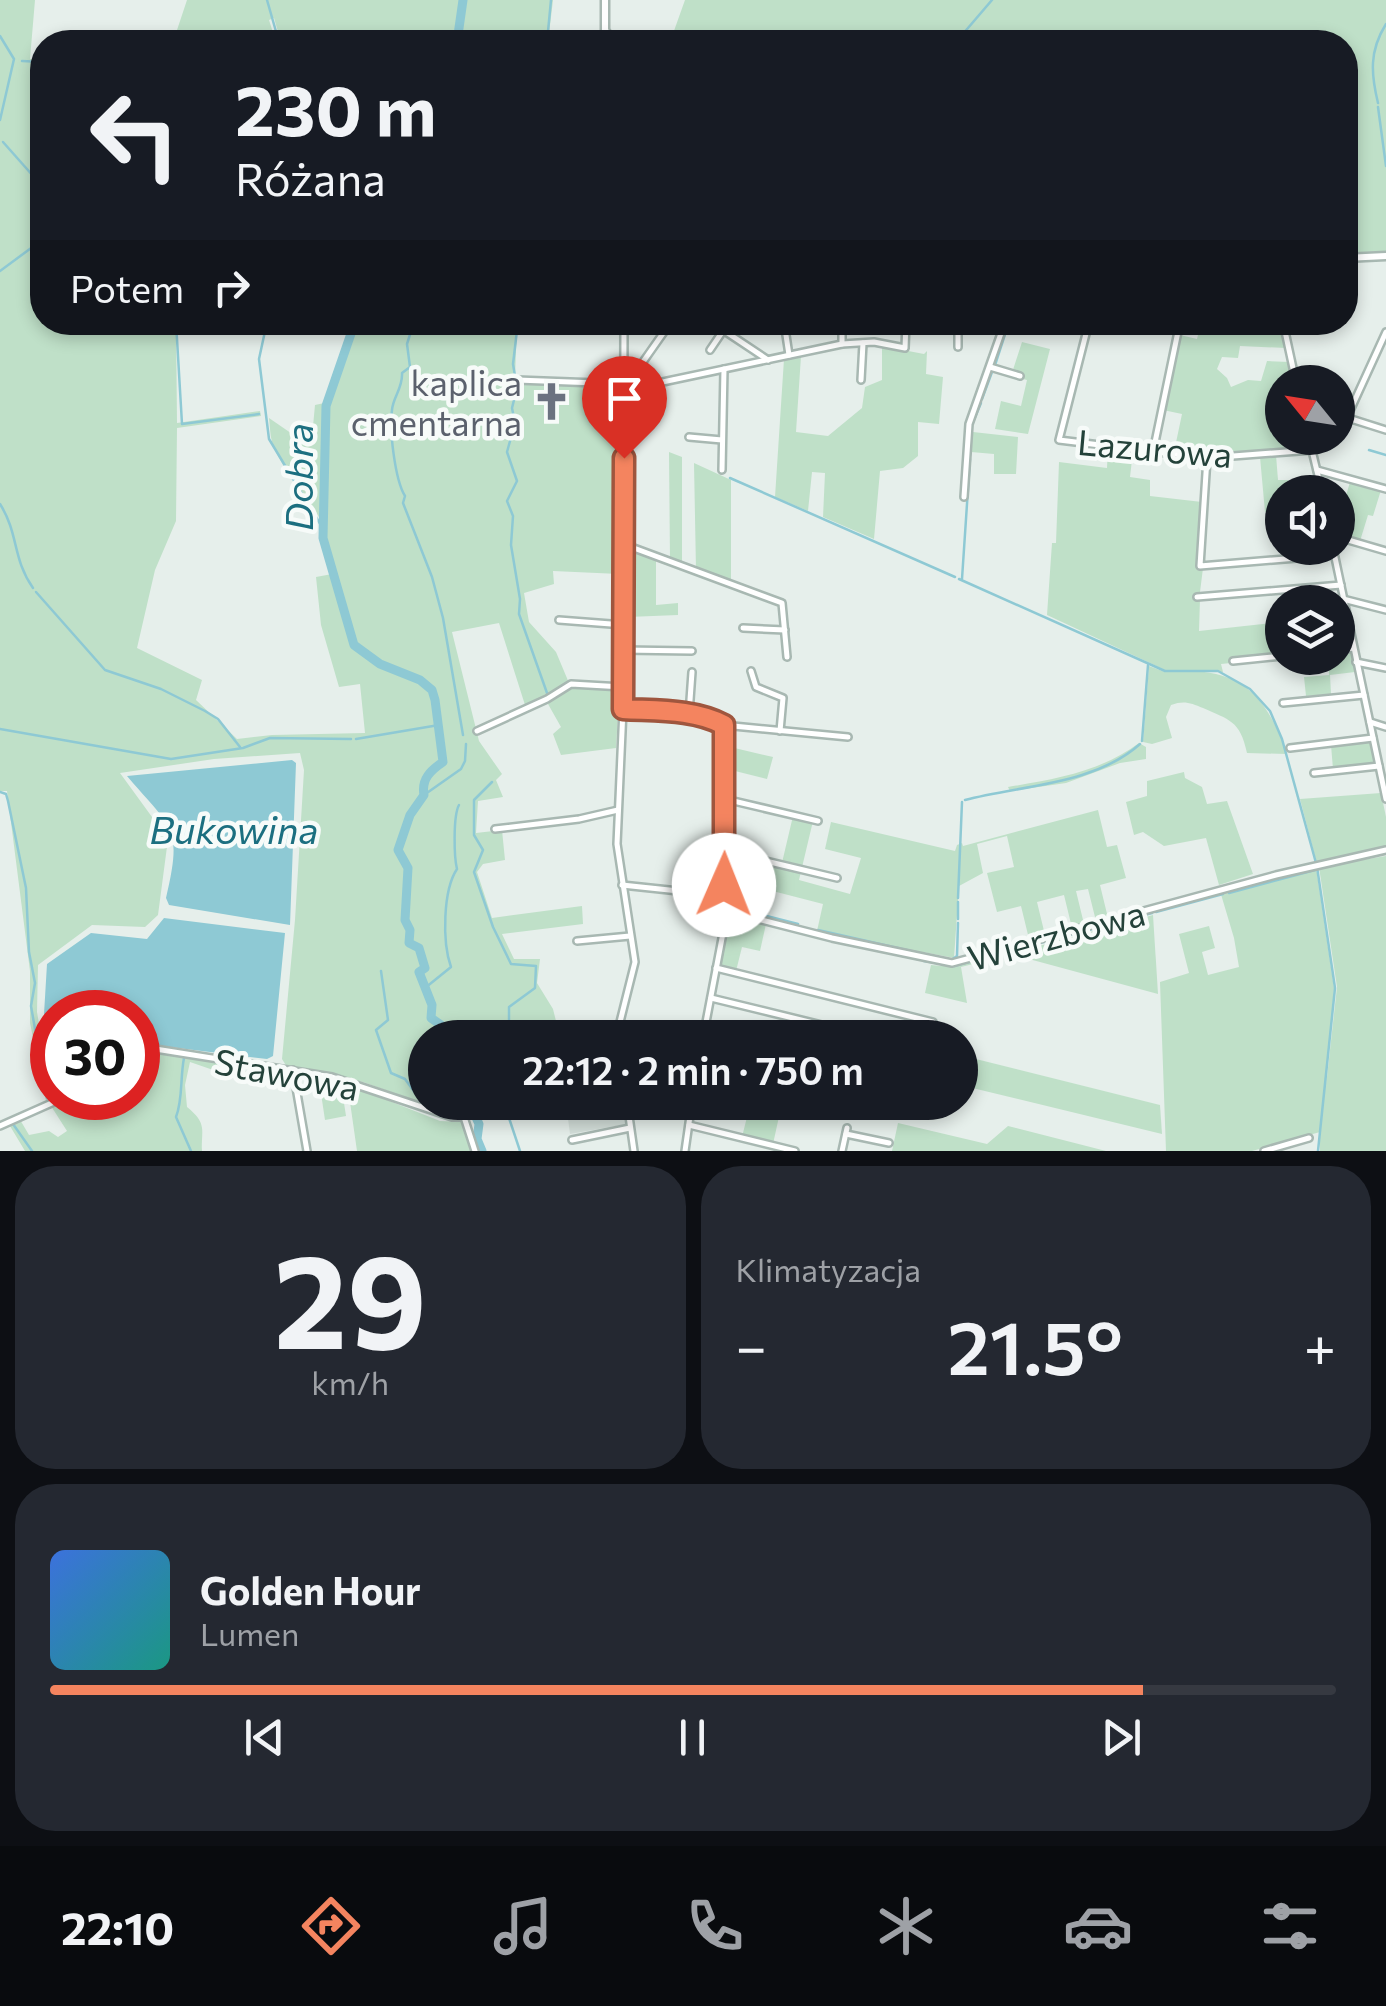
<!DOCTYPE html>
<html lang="pl">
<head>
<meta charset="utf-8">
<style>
  body { margin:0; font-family:Commissioner,sans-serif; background:#242831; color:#f1f3f6; height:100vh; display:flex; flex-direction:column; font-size:38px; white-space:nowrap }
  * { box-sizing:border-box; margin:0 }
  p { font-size:32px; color:#9ea1a6 }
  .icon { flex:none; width:55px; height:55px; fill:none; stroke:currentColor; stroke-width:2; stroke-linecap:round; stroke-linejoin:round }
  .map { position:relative; height:1151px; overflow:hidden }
  .details { display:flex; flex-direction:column; gap:15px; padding:15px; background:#0d0f14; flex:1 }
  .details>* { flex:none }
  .banner { position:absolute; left:30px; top:30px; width:1328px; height:305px; border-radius:40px; box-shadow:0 5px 15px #0003; background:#171b24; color:#f1f3f6; overflow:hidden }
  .needle { width:65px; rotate:300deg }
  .controls { position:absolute; left:1265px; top:365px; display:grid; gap:20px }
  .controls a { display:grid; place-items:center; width:90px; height:90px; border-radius:50%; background:#171b24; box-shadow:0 5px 15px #0003; font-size:50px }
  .speed { position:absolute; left:30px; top:990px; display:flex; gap:20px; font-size:50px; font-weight:700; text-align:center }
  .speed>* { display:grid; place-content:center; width:130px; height:130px; border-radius:50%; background:#171b24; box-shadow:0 5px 15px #0003; line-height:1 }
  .speed .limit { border:15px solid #d22; background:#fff; color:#111 }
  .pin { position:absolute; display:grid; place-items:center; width:85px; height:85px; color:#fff; margin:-102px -42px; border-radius:50% 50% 50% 0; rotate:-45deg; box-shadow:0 0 10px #0007 }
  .pin .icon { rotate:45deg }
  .me { position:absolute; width:110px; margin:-55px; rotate:1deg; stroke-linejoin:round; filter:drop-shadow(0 0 8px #0008) }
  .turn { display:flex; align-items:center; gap:35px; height:210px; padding:0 40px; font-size:45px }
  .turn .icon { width:130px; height:130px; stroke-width:2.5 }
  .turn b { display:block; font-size:70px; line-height:85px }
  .then { display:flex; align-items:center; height:95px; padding:0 40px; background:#0003; gap:20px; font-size:38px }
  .big { font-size:75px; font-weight:600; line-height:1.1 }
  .details .tile { flex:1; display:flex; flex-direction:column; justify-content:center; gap:15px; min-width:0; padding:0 35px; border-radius:40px; background:#242831 }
  .details .dial { align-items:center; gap:0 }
  .dial b { font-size:130px; line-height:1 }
  .song { display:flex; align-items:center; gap:30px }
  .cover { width:120px; height:120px; border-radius:15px; background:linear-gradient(135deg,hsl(220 70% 55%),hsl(170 70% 35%)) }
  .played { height:10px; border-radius:5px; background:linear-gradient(90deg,#f4845f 85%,#363941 85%) }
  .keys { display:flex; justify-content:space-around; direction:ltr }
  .heat { display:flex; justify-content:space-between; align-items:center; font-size:55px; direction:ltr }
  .details .tiles { flex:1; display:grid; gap:15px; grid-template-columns:1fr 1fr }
  .tile:last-child { grid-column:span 2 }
  .trip { position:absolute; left:408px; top:1020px; width:570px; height:100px; border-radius:50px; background:#171b24; box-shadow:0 5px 15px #0003; font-weight:600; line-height:100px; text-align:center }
  .dock { display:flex; height:160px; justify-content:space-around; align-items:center; background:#090b0e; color:#9ea1a6 }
  .dock .icon { width:70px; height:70px }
  .dock .active { color:#f4845f }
  .dock b { font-size:45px; color:#f1f3f6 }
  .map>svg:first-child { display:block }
  .built { fill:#d4dfda }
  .green { fill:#bfe0c8 }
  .water { fill:#8ec9d4 }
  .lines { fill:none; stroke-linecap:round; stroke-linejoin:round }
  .stream { stroke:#8ec9d4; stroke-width:2.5 }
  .river { stroke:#8ec9d4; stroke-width:9 }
  .minor-casing { stroke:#a8b8b2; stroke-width:10 }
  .tertiary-casing { stroke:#a8b8b2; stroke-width:11 }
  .minor { stroke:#fff; stroke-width:5 }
  .tertiary { stroke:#fff; stroke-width:6 }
  .route-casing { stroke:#9f563e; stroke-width:25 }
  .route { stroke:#f4845f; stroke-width:18 }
  .labels { text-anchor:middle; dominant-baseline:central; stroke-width:9; stroke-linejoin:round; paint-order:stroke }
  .worship-label { font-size:35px; fill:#5b616d; stroke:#f7fbf9; text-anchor:end }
  .street-label { font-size:35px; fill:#24423a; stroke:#f7fbf9 }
  .water-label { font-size:38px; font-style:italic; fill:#1c6f80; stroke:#f7fbf9 }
</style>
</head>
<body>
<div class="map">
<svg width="1386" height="1151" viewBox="0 0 1386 1151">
  <rect width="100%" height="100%" fill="#e6efeb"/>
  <polygon class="built" points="566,1103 623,1103 627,1124 570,1134"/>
  <g class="green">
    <path d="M 0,0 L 35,0 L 30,59 L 42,60 L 42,322 L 176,323 L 177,423 L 260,411 L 261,416 L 177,428 L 176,521 L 155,570 L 137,648 L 202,680 L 196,700 L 237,739 L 272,735 L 365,733 L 360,684 L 339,687 L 321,625 L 316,577 L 332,574 L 353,647 L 379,665 L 402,673 L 426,688 L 439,712 C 431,664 386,677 359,647 C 343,630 333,549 321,521 C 308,494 281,470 272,442 C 270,435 270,426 269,418 L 301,440 L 312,437 L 315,405 L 329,402 L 357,323 L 517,323 L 515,378 L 517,383 L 619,388 L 618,424 L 614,425 L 614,431 L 617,434 L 619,574 L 553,571 L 554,584 L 524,593 L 529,622 L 556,652 L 569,683 L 525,705 L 499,623 L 452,632 L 479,741 L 502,774 L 496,780 L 503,797 L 478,801 L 476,833 L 502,830 L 505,860 L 483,864 L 477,872 L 492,918 L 582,906 L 583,924 L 502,934 L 514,959 L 540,959 L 537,983 L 553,1009 L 560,1037 L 425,1038 L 425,1102 L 485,1103 L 464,1114 L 452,1114 L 363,1082 L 287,1067 L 282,1059 L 295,920 L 304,770 L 300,753 L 214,759 L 120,773 L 168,839 L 158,915 L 145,927 L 92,925 L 38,965 L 37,1012 L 52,1098 L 46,1101 L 30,1023 L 30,971 L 7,791 L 0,791 Z"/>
    <polygon points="187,0 553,0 548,42 387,42 392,38 390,35 381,42 281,42 274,18 269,20 276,42 173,42"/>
    <polygon points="685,0 1386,0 1386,251 1345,253 1345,42 670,42"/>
    <polygon points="1201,323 1280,323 1286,348 1240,346 1238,358 1222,357 1217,369 1227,378 1231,387 1248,380 1261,381 1267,361 1289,362 1293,382 1282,382 1282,438 1306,438 1308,447 1205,456 1174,452 1182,414 1163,410 1180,335 1197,339"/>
    <polygon points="1022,342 1050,349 1028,434 995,429 1001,401 1021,406 1027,380 1011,376"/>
    <polygon points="882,346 924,354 927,351 926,374 943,377 939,424 918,422 918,456 903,468 880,471 874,539 823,517 825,473 812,472 808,511 775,497 784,359 801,356 796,432 828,436 862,408 865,387 882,380"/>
    <polygon points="973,432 1018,437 1016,474 994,474 994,454 971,452"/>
    <path d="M 1108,447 L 1133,451 L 1130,477 L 1150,480 L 1150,496 L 1202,502 L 1197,567 L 1203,568 L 1200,592 L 1204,593 L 1205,598 L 1200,599 L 1199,631 L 1282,622 L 1282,654 L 1231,658 L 1231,663 L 1221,664 L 1223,672 L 1195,671 C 1251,675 1269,705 1287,754 L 1247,753 C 1240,720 1229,720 1203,708 C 1191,703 1184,700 1171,705 L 1166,717 L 1172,738 L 1152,744 L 1143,742 L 1149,666 L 1165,672 L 1174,671 L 1165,670 L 1047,615 L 1052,543 L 1056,543 L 1059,462 L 1107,468 Z"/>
    <polygon points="669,452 682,457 682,565 670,560"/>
    <polygon points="1276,455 1278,480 1288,480 1289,492 1282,492 1282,511 1265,512 1260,457"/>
    <polygon points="694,463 731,480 731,582 696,570"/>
    <polygon points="1350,482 1381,490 1373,516 1368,515 1360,541 1338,535 1338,506 1343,506"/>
    <polygon points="628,548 656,558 656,605 678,603 678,615 628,617"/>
    <polygon points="1338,652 1351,653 1355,672 1330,675 1331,694 1306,696 1304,677 1329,675 1328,658 1338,658"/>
    <polygon points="576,686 616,688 619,695 616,748 561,755 553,734 561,727 548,704 563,691"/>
    <polygon points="1372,741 1375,764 1333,769 1331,745"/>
    <path d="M 1139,743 L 1146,747 L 1146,759 L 1120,763 L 1066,783 L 1010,791 L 1008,787 C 1055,779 1100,772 1139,743 Z"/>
    <polygon points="726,746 773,757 767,779 727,769"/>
    <polygon points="1184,772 1185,778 1202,787 1207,804 1227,801 1253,874 1219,885 1206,838 1164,846 1143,832 1134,835 1126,802 1147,796 1147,781"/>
    <polygon points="1381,793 1386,817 1386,848 1317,864 1300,799"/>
    <polygon points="1098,810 1107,847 1117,845 1126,878 1100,885 1108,918 1096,921 1088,889 1076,891 1084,924 1072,928 1064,895 1037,902 1045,935 1029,939 1021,906 997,912 987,873 1014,867 1007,836 977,844 983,873 959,886 954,958 923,952 922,955 817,931 823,904 726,879 726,854 781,867 793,816 813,821 799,880 850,894 861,858 825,849 831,822 955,851 957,845 962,843 963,846"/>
    <polygon points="1386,856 1386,1151 1320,1151 1320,1132 1252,1151 1166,1151 1160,982 1189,973 1179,934 1209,926 1215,948 1202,952 1208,975 1239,967 1234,938 1220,891 1316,867 1334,988 1326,1086 1337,987 1319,867"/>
    <polygon points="728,914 766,924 760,951 742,947 736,971 718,966"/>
    <polygon points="1153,915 1158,994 1010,954"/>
    <polygon points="970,958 973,964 961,967 967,1003 925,993 931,965 942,966"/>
    <path d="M 148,1050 L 218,1062 L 219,1072 L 190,1062 L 185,1085 L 187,1107 C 208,1124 201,1130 202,1151 L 25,1151 L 10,1126 L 19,1118 L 29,1135 L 49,1131 L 58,1137 L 67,1131 L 51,1106 L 68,1098 L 138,1098 L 138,1052 Z"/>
    <polygon points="960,1055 1160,1105 1162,1134 960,1085"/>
    <polygon points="319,1080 341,1084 346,1116 325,1120"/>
    <polygon points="354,1087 440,1121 465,1122 472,1151 357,1151 348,1088"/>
    <polygon points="724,1103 782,1103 773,1144 742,1137 747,1117 722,1111"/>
    <polygon points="898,1123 987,1144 1008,1126 1106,1151 892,1151"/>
  </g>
  <g class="water">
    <path d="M 292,760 L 296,763 L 290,925 L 169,905 L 166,898 C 183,826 172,829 127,776 Z"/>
    <polygon points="164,918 285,933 273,1056 267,1059 138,1043 138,1012 52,1012 52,1071 44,1014 47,964 91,933 147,939"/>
  </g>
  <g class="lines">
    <g class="stream">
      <polyline points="267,0 279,42"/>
      <polyline points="0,36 14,59 0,120"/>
      <polyline points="547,42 551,0"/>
      <polyline points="956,42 992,0"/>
      <polyline points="22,61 42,62"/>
      <path d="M 1378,103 C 1371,74 1369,51 1386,24"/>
      <polyline points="1378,107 1386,166"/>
      <polyline points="3,142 42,186"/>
      <polyline points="0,271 42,240"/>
      <polyline points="176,322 182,424 259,414"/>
      <polyline points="267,322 259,359 269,439 322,527"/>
      <path d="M 414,322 L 407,344 L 410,367 L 402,373 C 403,388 393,397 392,410 C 389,429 395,480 405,496 L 403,503 L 432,577 L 443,618 L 463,735"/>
      <polyline points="518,322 513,364 517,388 512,408 515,423 507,452 517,481 507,501 513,516 511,545 520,599 519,614 547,693"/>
      <polyline points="995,365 1009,322"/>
      <polyline points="982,399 992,372"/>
      <polyline points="971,427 981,403"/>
      <polyline points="1369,450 1386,455"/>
      <polyline points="970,455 971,431"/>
      <polyline points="730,478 955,577"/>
      <path d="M 0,504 C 19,534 12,558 33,588"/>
      <polyline points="959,579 1165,671 1218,671 1250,689 1270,711 1282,739 1316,863"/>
      <polyline points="962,579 970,459"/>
      <polyline points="36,592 105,670 161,689 205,711 218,719 240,747"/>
      <polyline points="0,729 171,759 243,748 270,738 351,739"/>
      <polyline points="356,739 439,725"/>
      <polyline points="1142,741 1148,665"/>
      <polyline points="492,782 474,800 474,835 483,850 474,872 493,927 511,964 536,966 535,988 509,1007 509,1030 516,1038"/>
      <polyline points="0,792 6,794 8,801 26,888 29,952 35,983 31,1006 47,1098"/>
      <polyline points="424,795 461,769 465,761 466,744"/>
      <path d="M 965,800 C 1022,785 1094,785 1140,744"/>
      <polyline points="1317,867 1335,988 1318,1151"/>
      <polyline points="1229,893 1315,870"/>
      <polyline points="958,898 962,802"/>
      <polyline points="724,901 735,908 798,924"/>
      <polyline points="1156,912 1223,894"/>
      <polyline points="958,919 958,902"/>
      <polyline points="818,930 951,960 957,956 958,923"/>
      <polyline points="876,950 880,951"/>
      <polyline points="885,952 917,959"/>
      <polyline points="924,961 954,966 1152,913"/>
      <polyline points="381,971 388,1020 376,1030 391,1073 405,1079 421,1101"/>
      <path d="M 425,988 L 451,967 C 442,942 443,890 457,869 C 454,857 453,816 459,805"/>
      <path d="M 184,1058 C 180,1078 183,1099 176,1117 L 191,1151"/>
      <polyline points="509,1118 520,1151"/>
      <polyline points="13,1124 32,1151"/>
    </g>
    <g class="river">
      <polyline points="457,42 463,0"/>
      <path d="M 355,322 L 326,406 L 323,538 L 354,645 L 380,664 L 420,680 L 432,690 L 435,700 L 443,762 C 431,770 421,779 424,795 L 410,815 L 398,850 L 408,868 L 405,920 L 410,930 L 409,943 L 419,948 L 425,968 L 419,972 L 432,1005 L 431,1018 L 441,1025 L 433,1038"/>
      <polyline points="469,1102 479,1124 477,1139 482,1151"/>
    </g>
    <defs>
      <g id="minor">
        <polyline points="711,322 768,360"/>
        <polyline points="784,322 789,355"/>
        <polyline points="958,322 958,347"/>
        <polyline points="1089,322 1059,440 1207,458 1312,450"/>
        <polyline points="1283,322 1296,382"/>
        <polyline points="842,344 842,322"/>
        <polyline points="710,350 729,322"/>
        <polyline points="990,367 1020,376"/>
        <polyline points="631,379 671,322"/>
        <polyline points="517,380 623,384"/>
        <polyline points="630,380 639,387 842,344 874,342 905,348 906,322"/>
        <polyline points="861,380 863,343"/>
        <polyline points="1348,418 1386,430"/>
        <polyline points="689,437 722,440"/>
        <polyline points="1338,437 1386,332"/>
        <polyline points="1309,438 1322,492"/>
        <polyline points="1153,452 1180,322"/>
        <polyline points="1207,458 1200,566 1333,555"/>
        <polyline points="722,470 724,369"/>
        <polyline points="1317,470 1386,489"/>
        <polyline points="964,497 969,424 1005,322"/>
        <polyline points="1338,537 1386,551"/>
        <polyline points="623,544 782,603 787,657"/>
        <polyline points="1333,548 1386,799"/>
        <polyline points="1197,597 1341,585"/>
        <polyline points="1343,599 1386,610"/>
        <polyline points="559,620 624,625"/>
        <polyline points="743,628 785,630"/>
        <polyline points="623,650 692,651"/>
        <polyline points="1338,650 1353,648"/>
        <polyline points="1233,661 1282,656"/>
        <polyline points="1356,662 1386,668"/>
        <polyline points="751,671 756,687 783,698 780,731"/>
        <polyline points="1283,703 1364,695"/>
        <path d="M 623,709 C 656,711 694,709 723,725 L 848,737"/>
        <polyline points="689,714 692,672"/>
        <polyline points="1370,722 1386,727"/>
        <polyline points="477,731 547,699 571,684 623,687"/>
        <polyline points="1290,748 1373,738"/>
        <polyline points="1314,773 1379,766"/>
        <polyline points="725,799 818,821"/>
        <polyline points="495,829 579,819 618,810"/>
        <polyline points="724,851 837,878"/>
        <polyline points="622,885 688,892 722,901"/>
        <polyline points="726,907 742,915 832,938 952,963 1276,875 1386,850"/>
        <polyline points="577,941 630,936"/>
        <polyline points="716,968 933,1022"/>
        <polyline points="711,998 875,1038"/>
        <polyline points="616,1038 635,962 617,844 623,709 624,322"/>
        <polyline points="703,1038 727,912 722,901 723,725"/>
        <polyline points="138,1050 149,1048 332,1077 452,1117 464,1117 488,1102"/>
        <polyline points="293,1070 307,1151"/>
        <polyline points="627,1102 634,1151"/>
        <polyline points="464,1117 475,1151"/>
        <polyline points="689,1125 795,1151"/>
        <polyline points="0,1126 63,1098"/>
        <polyline points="846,1134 889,1143"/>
        <polyline points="572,1140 630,1128"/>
        <polyline points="685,1151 692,1102"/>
        <polyline points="842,1151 847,1128"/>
        <polyline points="1264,1151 1309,1138"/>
      </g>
      <g id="tertiary">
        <polyline points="605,0 605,30 613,42"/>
        <polyline points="1345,258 1386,256"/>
      </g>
    </defs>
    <use href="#minor" class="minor-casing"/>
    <use href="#tertiary" class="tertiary-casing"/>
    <use href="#minor" class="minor"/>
    <use href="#tertiary" class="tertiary"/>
  </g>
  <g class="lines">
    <defs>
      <path id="route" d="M 624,458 L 623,709 C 656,711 694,709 724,725 L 724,885"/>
    </defs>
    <use href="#route" class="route-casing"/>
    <use href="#route" class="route"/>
  </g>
  <defs>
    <symbol id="church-bare" viewBox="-9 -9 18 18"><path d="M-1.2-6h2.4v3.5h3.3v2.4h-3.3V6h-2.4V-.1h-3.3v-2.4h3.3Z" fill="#6b7280" stroke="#f7fbf9" stroke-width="2.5" paint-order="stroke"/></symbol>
  </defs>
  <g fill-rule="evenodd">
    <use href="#church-bare" x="524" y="374" width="55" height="55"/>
  </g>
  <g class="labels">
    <g class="worship-label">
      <text x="522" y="381">kaplica<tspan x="522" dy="40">cmentarna</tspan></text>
    </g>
    <g class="street-label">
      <text transform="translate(1155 447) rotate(5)">Lazurowa</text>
      <text transform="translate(1056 934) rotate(-15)">Wierzbowa</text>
      <text transform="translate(287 1073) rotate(11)">Stawowa</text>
    </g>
    <g class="water-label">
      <text transform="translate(297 477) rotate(-90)">Dobra</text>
      <text x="234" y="828">Bukowina</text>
    </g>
  </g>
</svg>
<div class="controls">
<a><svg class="needle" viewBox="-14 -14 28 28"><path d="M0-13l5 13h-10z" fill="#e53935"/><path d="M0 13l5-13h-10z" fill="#9ea1a6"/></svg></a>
<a><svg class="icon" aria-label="sound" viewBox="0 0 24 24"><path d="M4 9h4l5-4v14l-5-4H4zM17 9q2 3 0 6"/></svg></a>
<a><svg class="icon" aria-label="layers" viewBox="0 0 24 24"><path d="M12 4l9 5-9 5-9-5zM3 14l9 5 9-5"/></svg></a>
</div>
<div class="speed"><div class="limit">30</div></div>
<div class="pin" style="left:624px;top:458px;background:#d93025"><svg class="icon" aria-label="arrive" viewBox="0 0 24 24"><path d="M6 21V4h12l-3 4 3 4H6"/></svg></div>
<svg class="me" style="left:724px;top:885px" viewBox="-20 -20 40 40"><circle r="19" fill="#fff"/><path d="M0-13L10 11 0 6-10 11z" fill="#f4845f"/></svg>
<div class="trip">22:12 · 2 min · 750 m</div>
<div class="banner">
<div class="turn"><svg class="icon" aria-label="left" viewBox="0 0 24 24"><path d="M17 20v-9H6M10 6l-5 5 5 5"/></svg><div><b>230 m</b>Różana</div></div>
<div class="then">Potem<svg class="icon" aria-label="right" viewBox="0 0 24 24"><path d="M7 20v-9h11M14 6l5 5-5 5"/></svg></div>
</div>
</div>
<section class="details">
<div class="tiles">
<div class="tile dial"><b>29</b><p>km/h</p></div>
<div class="tile"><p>Klimatyzacja</p>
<div class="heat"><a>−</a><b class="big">21.5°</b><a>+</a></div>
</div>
<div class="tile">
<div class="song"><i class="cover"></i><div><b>Golden Hour</b><p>Lumen</p></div></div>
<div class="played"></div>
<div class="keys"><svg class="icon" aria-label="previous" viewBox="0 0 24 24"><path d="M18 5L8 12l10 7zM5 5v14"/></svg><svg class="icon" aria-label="pause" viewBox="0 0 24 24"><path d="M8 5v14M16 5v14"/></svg><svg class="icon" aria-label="next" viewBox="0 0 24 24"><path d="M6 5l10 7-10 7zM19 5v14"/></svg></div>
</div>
</div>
</section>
<nav class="dock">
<b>22:10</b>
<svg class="icon active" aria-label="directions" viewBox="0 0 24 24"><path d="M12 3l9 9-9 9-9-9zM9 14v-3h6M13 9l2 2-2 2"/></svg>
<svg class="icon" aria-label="music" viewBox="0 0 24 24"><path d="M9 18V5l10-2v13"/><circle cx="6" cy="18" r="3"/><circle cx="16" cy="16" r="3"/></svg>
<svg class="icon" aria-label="phone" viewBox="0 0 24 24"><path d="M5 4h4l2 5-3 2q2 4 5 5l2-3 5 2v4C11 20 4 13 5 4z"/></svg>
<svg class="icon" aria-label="climate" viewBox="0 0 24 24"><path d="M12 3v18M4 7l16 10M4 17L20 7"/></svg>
<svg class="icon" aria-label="car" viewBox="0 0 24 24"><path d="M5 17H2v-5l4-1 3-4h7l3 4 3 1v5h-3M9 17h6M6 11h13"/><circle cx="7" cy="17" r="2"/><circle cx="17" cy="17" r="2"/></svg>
<svg class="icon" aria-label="filters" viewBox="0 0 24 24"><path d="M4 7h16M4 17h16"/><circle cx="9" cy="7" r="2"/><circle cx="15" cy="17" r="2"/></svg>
</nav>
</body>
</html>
